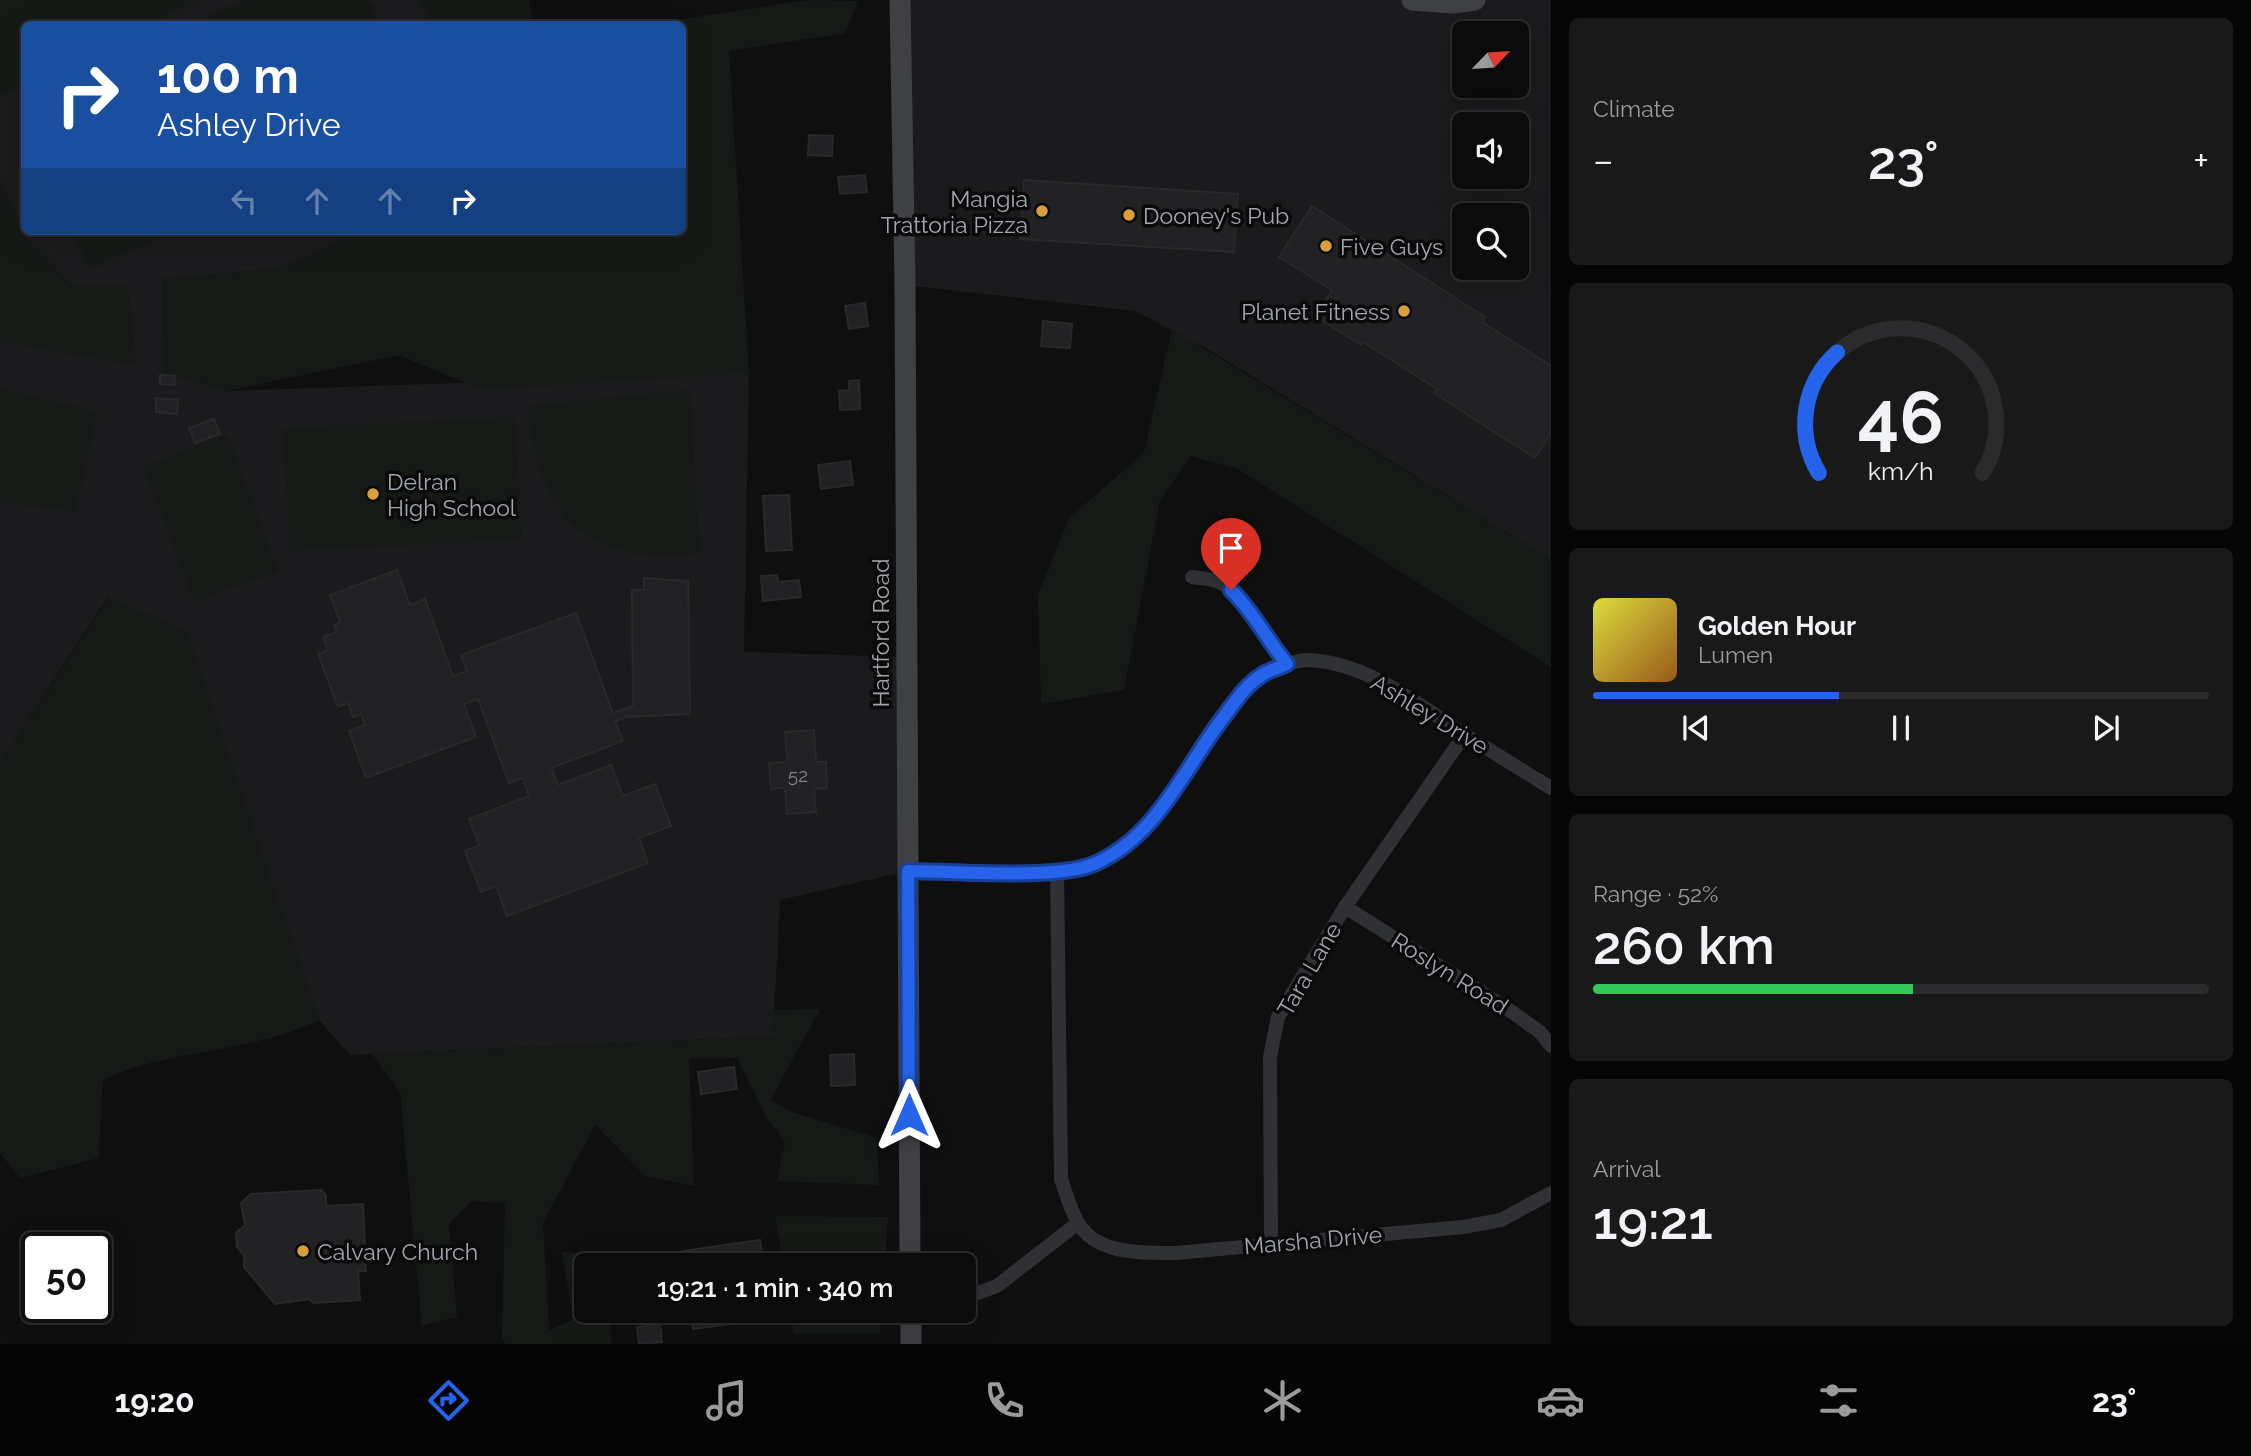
<!DOCTYPE html>
<html lang="en">
<head>
<meta charset="utf-8">
<style>
  body { margin:0; font-family:Raleway,sans-serif; background:#19191a; color:#f1f3f6; height:100vh; display:flex; flex-direction:column; font-size:26px; white-space:nowrap }
  * { box-sizing:border-box; margin:0 }
  p { font-size:23px; color:#9a9b9d }
  .icon { flex:none; width:38px; height:38px; fill:none; stroke:currentColor; stroke-width:2; stroke-linecap:round; stroke-linejoin:round }
  .map { position:relative; flex:1; overflow:hidden }
  .side { display:flex; flex-direction:column; gap:18px; padding:18px; background:#060607; width:700px }
  .side>* { flex:none }
  .hud { position:absolute; left:21px; top:21px; width:665px; height:214px; border-radius:10px; box-shadow:0 7px 28px #0002,0 0 0 2px #2b2b2d; background:#1a4fa0; color:#fff; overflow:hidden }
  .needle { width:46px; rotate:65deg }
  .buttons { position:absolute; left:1452px; top:21px; display:grid; gap:14px }
  .buttons a { display:grid; place-items:center; width:77px; height:77px; border-radius:10px; background:#0b0b0c; box-shadow:0 7px 28px #0002,0 0 0 2px #2b2b2d; font-size:35px }
  .speed { position:absolute; left:21px; top:1232px; display:flex; gap:14px; font-size:35px; font-weight:700; text-align:center }
  .speed>* { display:grid; place-content:center; width:91px; height:91px; border-radius:50%; background:#0b0b0c; box-shadow:0 7px 28px #0002,0 0 0 2px #2b2b2d; line-height:1 }
  .speed .limit { border:4px solid #111; border-radius:10px; background:#fff; color:#111 }
  .pin { position:absolute; display:grid; place-items:center; width:60px; height:60px; color:#fff; margin:-72px -30px; border-radius:50% 50% 50% 0; rotate:-45deg; box-shadow:0 0 7px #0007 }
  .pin .icon { rotate:45deg }
  .me { position:absolute; width:77px; margin:-38px; rotate:0deg; stroke-linejoin:round; filter:drop-shadow(0 0 5px #0008) }
  .turn { display:flex; align-items:center; gap:24px; height:147px; padding:0 21px; font-size:32px }
  .turn .icon { width:91px; height:91px; stroke-width:2.5 }
  .turn b { display:block; font-size:49px; line-height:60px }
  .lanes { display:flex; align-items:center; height:66px; padding:0 21px; background:#0003; justify-content:center; gap:35px; direction:ltr }
  .lanes .off { opacity:.35 }
  .big { font-size:52px; font-weight:600; line-height:1.1 }
  .side .card { flex:1; display:flex; flex-direction:column; justify-content:center; gap:10px; min-width:0; padding:0 24px; border-radius:10px; background:#19191a }
  .side .dial { align-items:center; gap:0 }
  .dial svg { height:182px; overflow:visible; fill:none; stroke:#2b2b2d; stroke-width:7; stroke-linecap:round; text-anchor:middle }
  .dial text { fill:#f1f3f6; stroke:none }
  .song { display:flex; align-items:center; gap:21px }
  .cover { width:84px; height:84px; border-radius:10px; background:linear-gradient(135deg,hsl(60 70% 55%),hsl(30 70% 35%)) }
  .played { height:7px; border-radius:4px; background:linear-gradient(90deg,#2563eb 40%,#2b2b2d 40%) }
  .keys { display:flex; justify-content:space-around; direction:ltr }
  .heat { display:flex; justify-content:space-between; align-items:center; font-size:38px; direction:ltr }
  .charge { height:10px; border-radius:5px; background:linear-gradient(90deg,#34c759 52%,#2b2b2d 0) }
  .trip { position:absolute; left:574px; top:1253px; width:402px; height:70px; border-radius:10px; background:#0b0b0c; box-shadow:0 7px 28px #0002,0 0 0 2px #2b2b2d; font-weight:600; line-height:70px; text-align:center }
  .menu { display:flex; height:112px; justify-content:space-around; align-items:center; background:#040405; color:#9a9b9d }
  .menu .icon { width:49px; height:49px }
  .menu .on { color:#2563eb }
  .menu b { font-size:32px; color:#f1f3f6 }
  main { display:flex; flex:1; min-height:0 }
  .map>svg:first-child { display:block }
  .built { fill:#1b1b1d; fill-rule:evenodd }
  .green { fill:#161a16 }
  .building { fill:#222224; stroke:#29292c; stroke-width:2 }
  .lines { fill:none; stroke-linecap:round; stroke-linejoin:round }
  .street { stroke:#303134; stroke-width:14 }
  .secondary { stroke:#3f4044; stroke-width:21 }
  .route-casing { stroke:#184099; stroke-width:18 }
  .route { stroke:#2563eb; stroke-width:12 }
  .poi-dot { fill:#db9e3c; stroke:#0a0a0b; stroke-width:2.5 }
  .labels { text-anchor:middle; dominant-baseline:central; stroke-width:7; stroke-linejoin:round; paint-order:stroke }
  .number-label { font-size:19px; fill:#81848c }
  .poi-label { font-size:23px; fill:#a2a6af; stroke:#0a0a0b; text-anchor:start }
  .street-label { font-size:23px; fill:#a2a6af; stroke:#0a0a0b }
</style>
</head>
<body>
<main>
<div class="map">
<svg width="1551" height="1344" viewBox="0 0 1551 1344">
  <rect width="100%" height="100%" fill="#0f0f10"/>
  <g class="built">
    <polygon points="181,0 421,0 432,24 134,24"/>
    <path d="M 900,0 L 1551,0 L 1551,559 L 1204,347 L 1135,311 L 905,285 ZM 1465,33 L 1517,33 L 1517,86 L 1465,86 ZM 1465,124 L 1517,124 L 1517,177 L 1465,177 ZM 1465,215 L 1517,215 L 1517,268 L 1465,268 Z"/>
    <polygon points="24,82 24,231 361,231 282,268 162,279 165,373 226,391 749,373 744,652 906,657 908,871 780,900 773,1036 350,1055 319,1020 108,597 0,762 0,341 136,365 71,285 27,239 0,181 0,95"/>
  </g>
  <g class="green">
    <polygon points="0,0 199,0 148,24 24,24 24,84 0,96"/>
    <polygon points="244,0 368,0 380,24 190,24"/>
    <polygon points="421,0 529,0 532,24 432,24"/>
    <polygon points="808,0 859,1 845,33 729,51 749,373 481,390 399,355 226,391 165,373 162,279 282,268 361,231 682,231 682,24 651,24"/>
    <polygon points="0,181 27,238 70,285 128,286 136,366 0,341"/>
    <polygon points="73,231 174,231 90,269"/>
    <polygon points="1172,329 1551,559 1551,667 1238,469 1191,456 1160,500 1124,690 1041,704 1038,595 1069,518 1144,453"/>
    <polygon points="0,388 98,412 75,512 0,502"/>
    <path d="M 685,390 L 690,395 L 700,554 C 585,566 539,518 528,406 Z"/>
    <polygon points="515,417 522,540 290,551 283,428"/>
    <polygon points="227,435 278,571 194,602 144,466"/>
    <path d="M 109,597 L 187,631 L 319,1020 C 252,1054 171,1047 103,1080 L 98,1158 L 20,1178 L 0,1153 L 0,762 Z"/>
    <polygon points="820,1009 771,1099 789,1111 877,1138 879,1185 777,1181 785,1141 767,1119 737,1058 689,1059 694,1186 645,1176 595,1125 543,1223 549,1330 573,1320 562,1252 622,1257 622,1265 586,1265 586,1311 619,1311 609,1323 612,1344 506,1344 502,1339 505,1203 472,1201 449,1224 457,1317 422,1326 400,1093 372,1054 773,1036 774,1010"/>
    <polygon points="775,1216 888,1217 885,1265 784,1265"/>
    <polygon points="791,1311 882,1311 880,1334 793,1333"/>
  </g>
  <g class="building">
    <polygon points="809,135 833,136 832,156 808,155"/>
    <polygon points="865,175 867,192 840,194 838,177"/>
    <polygon points="1024,180 1238,194 1234,252 1020,239"/>
    <polygon points="1312,206 1485,317 1482,322 1551,366 1551,433 1535,458 1434,393 1437,389 1363,342 1361,345 1315,316 1332,290 1279,257"/>
    <polygon points="865,303 868,326 849,329 845,306"/>
    <polygon points="1043,321 1072,324 1070,348 1041,346"/>
    <polygon points="160,375 175,376 174,385 160,384"/>
    <polygon points="859,380 860,409 840,410 839,391 849,390 849,381"/>
    <polygon points="156,398 178,400 177,414 156,412"/>
    <polygon points="214,419 220,434 195,443 189,428"/>
    <polygon points="850,461 853,485 821,489 818,465"/>
    <polygon points="789,495 792,550 766,551 763,496"/>
    <polygon points="397,570 410,605 425,599 453,676 467,671 461,655 576,613 613,713 633,706 632,590 644,590 644,578 688,581 690,714 627,717 615,721 623,741 551,768 558,785 611,765 623,796 655,784 671,826 639,838 648,863 507,916 496,886 481,892 465,851 479,845 469,819 529,796 523,778 509,783 478,699 464,704 476,737 366,778 349,731 365,725 361,714 353,717 348,703 338,707 318,654 328,650 323,637 337,632 334,625 340,622 330,595"/>
    <polygon points="777,575 778,582 799,580 801,597 763,601 761,576"/>
    <polygon points="814,730 816,762 826,762 827,788 814,789 816,812 787,814 785,788 771,789 769,763 787,762 785,732"/>
    <polygon points="854,1054 855,1085 831,1086 830,1055"/>
    <polygon points="734,1067 737,1089 701,1094 698,1072"/>
    <polygon points="321,1190 326,1195 326,1206 363,1204 366,1271 358,1271 360,1300 313,1303 310,1299 275,1304 244,1267 244,1255 237,1247 236,1233 245,1225 241,1203 251,1194"/>
    <polygon points="760,1240 764,1265 684,1265 682,1251"/>
    <polygon points="690,1311 770,1311 771,1319 693,1329"/>
    <polygon points="660,1324 662,1342 639,1344 637,1327"/>
  </g>
  <g class="lines">
    <g class="street">
      <path d="M 1192,577 C 1200,578 1211,579 1219,582 C 1247,594 1267,641 1287,664"/>
      <path d="M 908,871 C 954,871 1052,880 1093,865 C 1139,847 1161,808 1187,768 C 1204,740 1235,690 1264,674 C 1276,667 1295,660 1309,660 C 1368,663 1418,704 1465,735 C 1494,753 1522,770 1551,788"/>
      <path d="M 1057,872 L 1061,1179 C 1066,1193 1070,1208 1077,1221 C 1095,1255 1142,1253 1176,1253 L 1463,1227 L 1501,1220 L 1551,1193"/>
      <polyline points="1345,907 1505,1007 1540,1032 1551,1046"/>
      <polyline points="1271,1242 1270,1057 1278,1017 1345,907 1465,734"/>
      <polyline points="964,1298 997,1286 1078,1223"/>
    </g>
    <g class="secondary">
      <polyline points="900,0 905,285 910,1265"/>
      <polyline points="1412,0 1453,3 1475,0"/>
      <polyline points="911,1344 911,1311"/>
    </g>
  </g>
  <g class="lines">
    <defs>
      <path id="route" d="M 909,1115 L 908,871 C 952,871 1057,880 1094,864 C 1158,837 1185,766 1226,714 C 1236,700 1247,684 1262,675 C 1269,670 1279,668 1287,664 C 1267,640 1253,611 1231,590"/>
    </defs>
    <use href="#route" class="route-casing"/>
    <use href="#route" class="route"/>
  </g>
  <g class="poi-dot">
    <circle cx="1042" cy="211" r="7"/>
    <circle cx="1129" cy="215" r="7"/>
    <circle cx="1326" cy="246" r="7"/>
    <circle cx="1404" cy="311" r="7"/>
    <circle cx="373" cy="494" r="7"/>
    <circle cx="303" cy="1251" r="7"/>
  </g>
  <g class="labels">
    <g class="number-label">
      <text x="798" y="775">52</text>
    </g>
    <g class="poi-label">
      <text x="1028" y="198" text-anchor="end">Mangia<tspan x="1028" dy="26">Trattoria Pizza</tspan></text>
      <text x="1143" y="215">Dooney's Pub</text>
      <text x="1340" y="246">Five Guys</text>
      <text x="1390" y="311" text-anchor="end">Planet Fitness</text>
      <text x="387" y="481">Delran<tspan x="387" dy="26">High School</tspan></text>
      <text x="317" y="1251">Calvary Church</text>
    </g>
    <g class="street-label">
      <text transform="translate(880 633) rotate(-90)">Hartford Road</text>
      <text transform="translate(1430 714) rotate(31)">Ashley Drive</text>
      <text transform="translate(1309 969) rotate(-60)">Tara Lane</text>
      <text transform="translate(1450 973) rotate(32)">Roslyn Road</text>
      <text transform="translate(1313 1240) rotate(-5)">Marsha Drive</text>
    </g>
  </g>
</svg>
<div class="buttons">
<a><svg class="needle" viewBox="-14 -14 28 28"><path d="M0-13l5 13h-10z" fill="#e53935"/><path d="M0 13l5-13h-10z" fill="#9a9b9d"/></svg></a>
<a><svg class="icon" aria-label="sound" viewBox="0 0 24 24"><path d="M4 9h4l5-4v14l-5-4H4zM17 9q2 3 0 6"/></svg></a>
<a><svg class="icon" aria-label="search" viewBox="0 0 24 24"><circle cx="10" cy="10" r="6"/><path d="M15 15l6 6"/></svg></a>
</div>
<div class="speed"><div class="limit">50</div></div>
<div class="pin" style="left:1231px;top:590px;background:#d93025"><svg class="icon" aria-label="arrive" viewBox="0 0 24 24"><path d="M6 21V4h12l-3 4 3 4H6"/></svg></div>
<svg class="me" style="left:909px;top:1115px" viewBox="-20 -20 40 40"><path d="M0-17L14 15 0 8-14 15z" fill="#2563eb" stroke="#fff" stroke-width="4"/></svg>
<div class="trip">19:21 · 1 min · 340 m</div>
<div class="hud">
<div class="turn"><svg class="icon" aria-label="right" viewBox="0 0 24 24"><path d="M7 20v-9h11M14 6l5 5-5 5"/></svg><div><b>100 m</b>Ashley Drive</div></div>
<div class="lanes"><svg class="icon off" aria-label="left" viewBox="0 0 24 24"><path d="M17 20v-9H6M10 6l-5 5 5 5"/></svg><svg class="icon off" aria-label="ahead" viewBox="0 0 24 24"><path d="M12 20V5M6 11l6-6 6 6"/></svg><svg class="icon off" aria-label="ahead" viewBox="0 0 24 24"><path d="M12 20V5M6 11l6-6 6 6"/></svg><svg class="icon" aria-label="right" viewBox="0 0 24 24"><path d="M7 20v-9h11M14 6l5 5-5 5"/></svg></div>
</div>
</div>
<section class="side">
<div class="card"><p>Climate</p>
<div class="heat"><a>−</a><b class="big">23°</b><a>+</a></div>
</div>
<div class="card dial"><svg viewBox="0 0 100 80">
<path d="M14 69A42 42 0 1 1 86 69"/>
<path d="M14 69A42 42 0 0 1 22 16" stroke="#2563eb"/>
<text x="50" y="56" font-size="32" font-weight="700">46</text>
<text x="50" y="72" font-size="11">km/h</text>
</svg></div>
<div class="card">
<div class="song"><i class="cover"></i><div><b>Golden Hour</b><p>Lumen</p></div></div>
<div class="played"></div>
<div class="keys"><svg class="icon" aria-label="previous" viewBox="0 0 24 24"><path d="M18 5L8 12l10 7zM5 5v14"/></svg><svg class="icon" aria-label="pause" viewBox="0 0 24 24"><path d="M8 5v14M16 5v14"/></svg><svg class="icon" aria-label="next" viewBox="0 0 24 24"><path d="M6 5l10 7-10 7zM19 5v14"/></svg></div>
</div>
<div class="card"><p>Range · 52%</p><b class="big">260 km</b><div class="charge"></div></div>
<div class="card"><p>Arrival</p><b class="big">19:21</b></div>
</section>
</main>
<nav class="menu">
<b>19:20</b>
<svg class="icon on" aria-label="directions" viewBox="0 0 24 24"><path d="M12 3l9 9-9 9-9-9zM9 14v-3h6M13 9l2 2-2 2"/></svg>
<svg class="icon" aria-label="music" viewBox="0 0 24 24"><path d="M9 18V5l10-2v13"/><circle cx="6" cy="18" r="3"/><circle cx="16" cy="16" r="3"/></svg>
<svg class="icon" aria-label="phone" viewBox="0 0 24 24"><path d="M5 4h4l2 5-3 2q2 4 5 5l2-3 5 2v4C11 20 4 13 5 4z"/></svg>
<svg class="icon" aria-label="climate" viewBox="0 0 24 24"><path d="M12 3v18M4 7l16 10M4 17L20 7"/></svg>
<svg class="icon" aria-label="car" viewBox="0 0 24 24"><path d="M5 17H2v-5l4-1 3-4h7l3 4 3 1v5h-3M9 17h6M6 11h13"/><circle cx="7" cy="17" r="2"/><circle cx="17" cy="17" r="2"/></svg>
<svg class="icon" aria-label="filters" viewBox="0 0 24 24"><path d="M4 7h16M4 17h16"/><circle cx="9" cy="7" r="2"/><circle cx="15" cy="17" r="2"/></svg>
<b>23°</b>
</nav>
</body>
</html>
